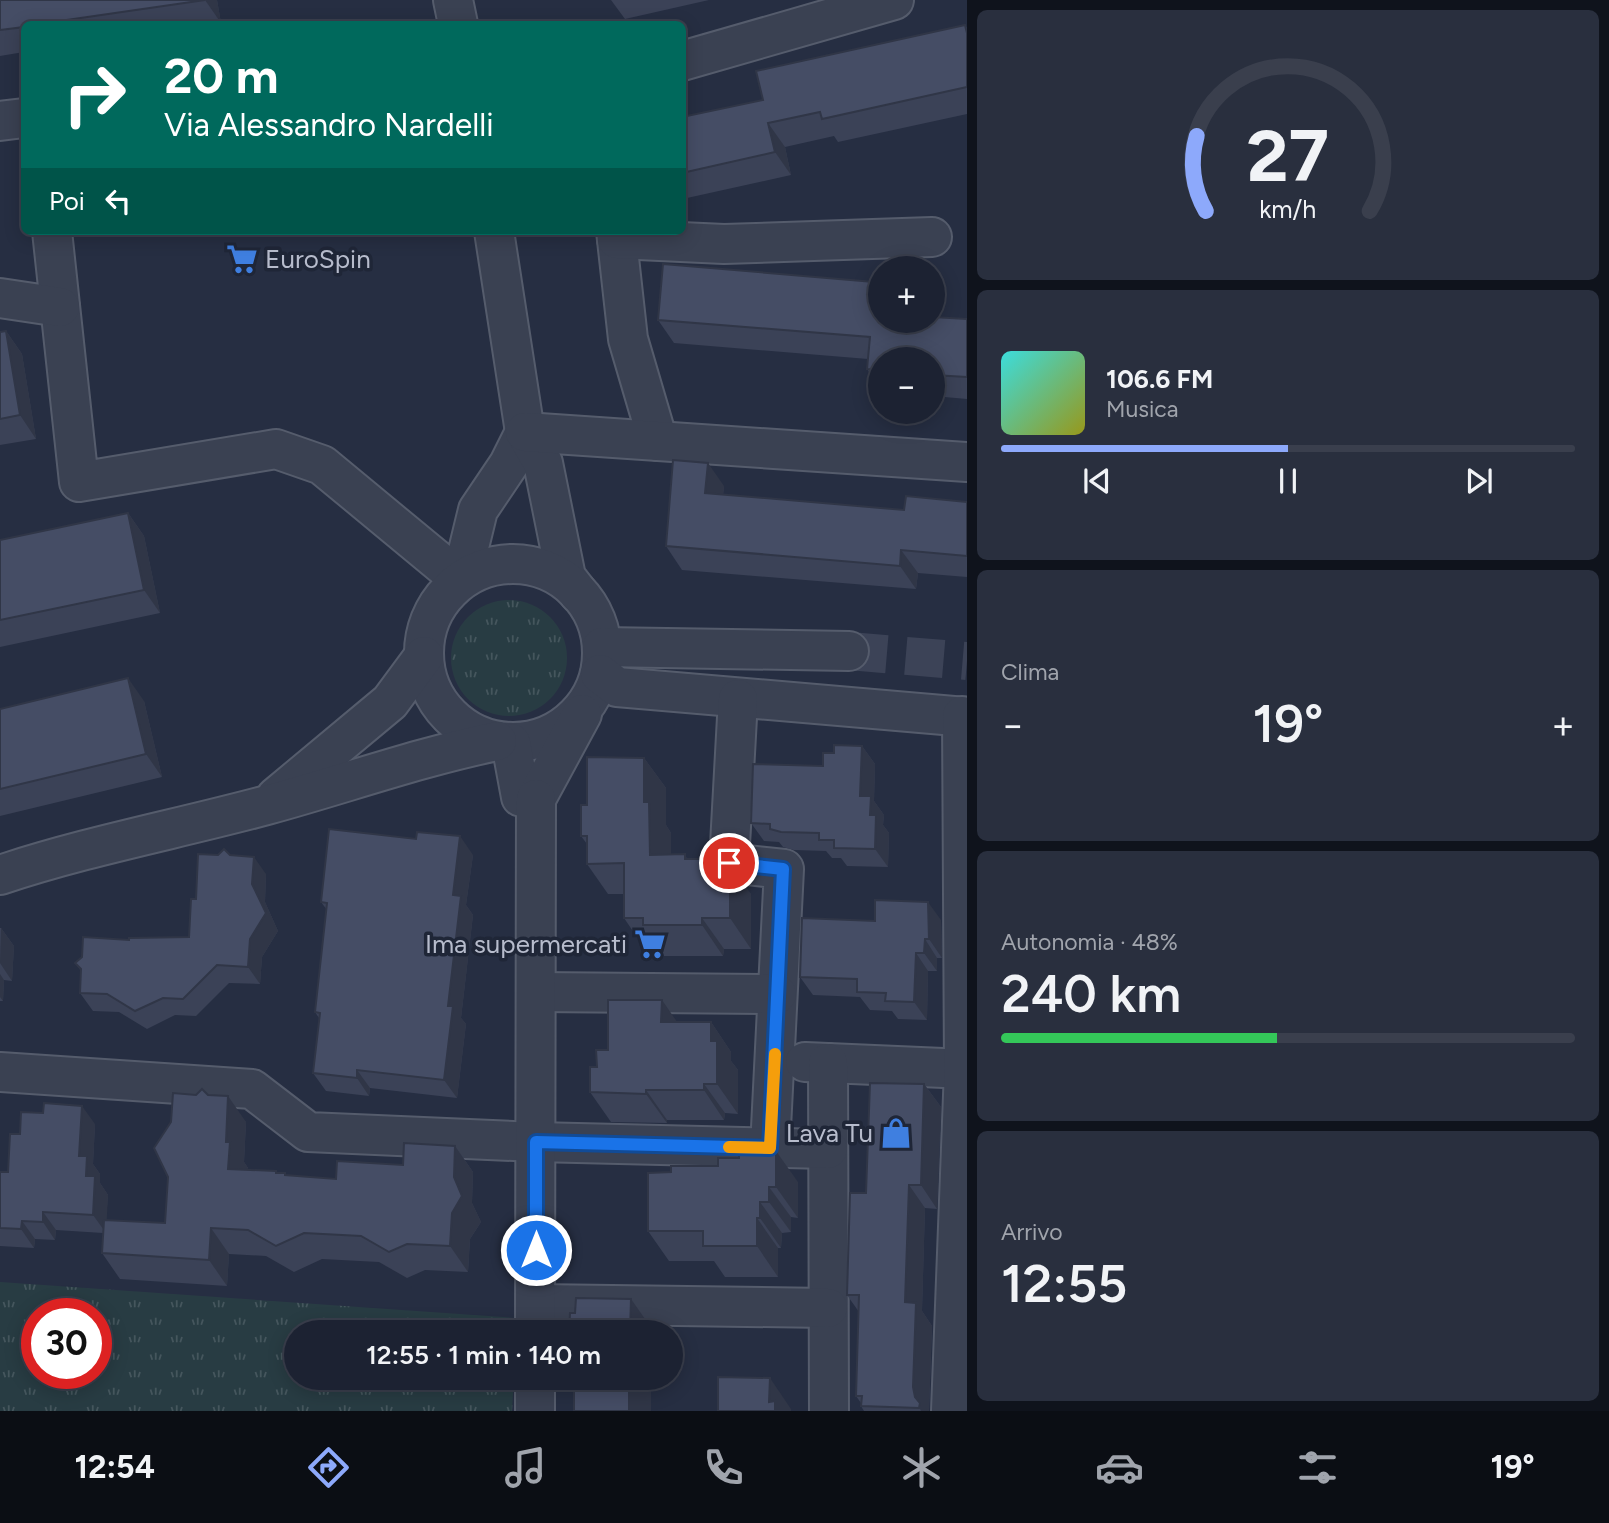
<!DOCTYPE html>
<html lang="it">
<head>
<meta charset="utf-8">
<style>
  body { margin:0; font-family:Figtree,sans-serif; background:#292f3e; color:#f1f3f6; height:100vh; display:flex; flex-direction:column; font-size:26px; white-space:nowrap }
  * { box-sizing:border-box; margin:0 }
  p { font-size:23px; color:#a0a4ac }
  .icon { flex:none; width:38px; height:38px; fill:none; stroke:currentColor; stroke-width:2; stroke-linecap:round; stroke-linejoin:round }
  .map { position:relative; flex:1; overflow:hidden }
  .details { display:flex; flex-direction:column; gap:10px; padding:10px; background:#0f131c; width:642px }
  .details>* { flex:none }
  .banner { position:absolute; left:21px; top:21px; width:665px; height:214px; border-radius:10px; box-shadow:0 4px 18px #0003,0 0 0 2px #3a3f4d; background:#00695c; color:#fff; overflow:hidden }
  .buttons { position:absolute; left:868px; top:256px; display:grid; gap:14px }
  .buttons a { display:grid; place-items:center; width:77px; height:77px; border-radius:50%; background:#1c2232; box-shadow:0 4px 18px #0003,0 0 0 2px #3a3f4d; font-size:35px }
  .speed { position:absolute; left:21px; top:1298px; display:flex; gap:14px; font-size:35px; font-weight:700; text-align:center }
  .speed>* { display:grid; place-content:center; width:91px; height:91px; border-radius:50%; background:#1c2232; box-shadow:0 4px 18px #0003,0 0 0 2px #3a3f4d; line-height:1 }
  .speed .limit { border:10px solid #d22; background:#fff; color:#111 }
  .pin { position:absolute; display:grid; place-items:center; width:60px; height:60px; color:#fff; margin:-30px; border:4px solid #fff; border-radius:50%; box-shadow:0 2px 7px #0007 }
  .me { position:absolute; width:77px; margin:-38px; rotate:0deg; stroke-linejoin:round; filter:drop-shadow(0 0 5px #0008) }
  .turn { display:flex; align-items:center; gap:24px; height:147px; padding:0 28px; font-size:32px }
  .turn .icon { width:91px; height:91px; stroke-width:2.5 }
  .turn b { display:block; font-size:49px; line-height:60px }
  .then { display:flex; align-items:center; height:66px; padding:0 28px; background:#0003; gap:14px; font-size:26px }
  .big { font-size:52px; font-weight:600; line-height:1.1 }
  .details .tile { flex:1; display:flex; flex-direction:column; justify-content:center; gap:10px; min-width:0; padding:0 24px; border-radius:10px; background:#292f3e }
  .details .dial { align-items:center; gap:0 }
  .dial svg { height:182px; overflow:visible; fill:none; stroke:#3a3f4d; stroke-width:7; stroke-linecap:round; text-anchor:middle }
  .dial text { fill:#f1f3f6; stroke:none }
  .song { display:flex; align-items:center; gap:21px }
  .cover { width:84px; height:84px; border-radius:10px; background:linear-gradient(135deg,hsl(180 70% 55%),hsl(60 70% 35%)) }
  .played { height:7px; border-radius:4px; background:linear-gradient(90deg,#8da9fb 50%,#3a3f4d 50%) }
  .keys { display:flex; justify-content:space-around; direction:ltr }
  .heat { display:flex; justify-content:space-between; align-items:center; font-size:38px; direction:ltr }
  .charge { height:10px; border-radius:5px; background:linear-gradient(90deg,#34c759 48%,#3a3f4d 0) }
  .trip { position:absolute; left:284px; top:1320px; width:399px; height:70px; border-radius:35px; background:#1c2232; box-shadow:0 4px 18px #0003,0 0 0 2px #3a3f4d; font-weight:600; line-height:70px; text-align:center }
  .dock { display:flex; height:112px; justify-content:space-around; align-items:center; background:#0b0e14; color:#a0a4ac }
  .dock .icon { width:49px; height:49px }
  .dock .selected { color:#8da9fb }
  .dock b { font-size:32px; color:#f1f3f6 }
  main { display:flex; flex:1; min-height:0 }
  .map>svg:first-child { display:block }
  .grass { fill:url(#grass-tufts); fill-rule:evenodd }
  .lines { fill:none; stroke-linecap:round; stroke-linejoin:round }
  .minor-tunnel { stroke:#3c4357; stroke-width:38; stroke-dasharray:38 19; stroke-linecap:butt }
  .minor-casing { stroke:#555c6c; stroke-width:42 }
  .minor { stroke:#3a4152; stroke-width:38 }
  .wall { fill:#3b4257 }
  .shaded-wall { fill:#303647 }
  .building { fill:#454d65; stroke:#303647; stroke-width:2 }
  .route-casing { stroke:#114b97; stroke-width:18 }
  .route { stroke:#1a73e8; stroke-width:12 }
  .slow { stroke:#f59e0b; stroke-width:12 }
  .labels { text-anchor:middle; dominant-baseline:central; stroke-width:7; stroke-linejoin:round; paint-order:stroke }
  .poi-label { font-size:26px; fill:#b7bccc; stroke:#1f2637; text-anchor:end }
</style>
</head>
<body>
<main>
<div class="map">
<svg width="967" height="1411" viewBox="0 0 967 1411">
  <defs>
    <pattern id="grass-tufts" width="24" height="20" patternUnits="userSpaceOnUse" patternTransform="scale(1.75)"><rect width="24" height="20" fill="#283c43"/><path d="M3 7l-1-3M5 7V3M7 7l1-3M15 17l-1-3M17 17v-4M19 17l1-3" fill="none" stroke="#45565d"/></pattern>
  </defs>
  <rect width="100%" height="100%" fill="#262e42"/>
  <g class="grass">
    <circle cx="509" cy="658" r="58"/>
    <path d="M 0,1282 L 516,1318 L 515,1332 L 296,1332 L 296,1377 L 514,1377 L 512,1411 L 0,1411 ZM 37,1314 L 96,1314 L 96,1374 L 37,1374 Z"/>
  </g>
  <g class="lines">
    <polyline class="minor-tunnel" points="849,651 967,661"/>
    <defs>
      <g id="minor">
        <polyline points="453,0 458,24"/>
        <polyline points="682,61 894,0"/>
        <polyline points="0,121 24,118"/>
        <polyline points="52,231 79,482 276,449 322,465 461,580 478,510 509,464 525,432"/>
        <polyline points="494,231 525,432 543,463 566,577 579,594"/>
        <polyline points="616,231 628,339 658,441"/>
        <polyline points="617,239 724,244 932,237"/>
        <polyline points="0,298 60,307"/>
        <polyline points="525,432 967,462"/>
        <circle cx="513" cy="653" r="89"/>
        <polyline points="602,647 849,651"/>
        <polyline points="600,674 617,687 967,717"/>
        <polyline points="738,699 729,863 784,869 770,1148"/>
        <polyline points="511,743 521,797 536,799"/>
        <polyline points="276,797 390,702 424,656"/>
        <polyline points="536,799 582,714"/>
        <path d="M 0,875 C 87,846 178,829 267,805 C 344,784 419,757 497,741"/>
        <polyline points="537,992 777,994"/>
        <polyline points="805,1062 967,1069"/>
        <polyline points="828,1063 829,1411"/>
        <polyline points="0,1072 252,1089 308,1132 536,1142 828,1149"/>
        <polyline points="536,1304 828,1308"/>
        <polyline points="535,1332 536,799"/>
        <polyline points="535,1411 535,1377"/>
        <polyline points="951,1411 964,1069 962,716"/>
      </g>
    </defs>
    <use href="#minor" class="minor-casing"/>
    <use href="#minor" class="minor"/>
  </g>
  <g class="wall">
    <polygon points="0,0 217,0 221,23 212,24 24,24 24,52 0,56"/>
    <polygon points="611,0 709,0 625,19"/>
    <polygon points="965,25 967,28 967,114 838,142 834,136 785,147 791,175 687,198 682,192 682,117 763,100"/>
    <polygon points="874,282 880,291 880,320 967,319 967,399 933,396 933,359 880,359 880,388 867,369 868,359 674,343 658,320"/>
    <polygon points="6,331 22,354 36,439 0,445 0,332"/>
    <polygon points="724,486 723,495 904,510 967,502 967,577 918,573 916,589 682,570 666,546"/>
    <polygon points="128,513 144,536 160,613 0,647 0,540"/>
    <polygon points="144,701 162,777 0,816 0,709"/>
    <polygon points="862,746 875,764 874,801 884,815 883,825 889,833 888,867 847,866 841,858 832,858 826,851 794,850 783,847 779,842 764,841 751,823 823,766 834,753"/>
    <polygon points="644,758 666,788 666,825 671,833 671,854 713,864 751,894 751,949 724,949 723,956 664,956 659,949 645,949 624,918 624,894 608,894 587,864 587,844 581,836 587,805"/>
    <polygon points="473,855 466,905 473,915 461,1018 466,1024 457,1098 370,1088 369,1096 326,1091 313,1073 319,1018 315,1012 327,910 321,902"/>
    <polygon points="266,874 265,902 278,931 262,957 260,984 229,983 196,1016 175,1015 147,1029 119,1012 93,1011 80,993 81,971 75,963 129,940 189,937 196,899"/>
    <polygon points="941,920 942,958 937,958 937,971 928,971 927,1020 898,1019 892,1011 870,1010 860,997 813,995 800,977 875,921"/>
    <polygon points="0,928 1,928 14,946 12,981 4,980 3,1001 0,1001"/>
    <polygon points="677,1022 711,1022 731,1052 731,1061 738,1070 738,1114 725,1113 724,1120 667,1120 667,1123 611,1122 590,1092 597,1067 608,1050"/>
    <polygon points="924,1084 941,1107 937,1209 925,1208 922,1311 932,1326 929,1411 864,1411 861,1406 861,1403 856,1396 859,1312 847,1295 866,1193"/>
    <polygon points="208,1095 246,1122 244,1162 248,1168 248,1170 276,1171 278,1173 285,1173 287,1176 336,1179 403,1165 455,1146 473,1172 472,1203 481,1222 470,1239 468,1272 425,1270 407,1278 379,1262 322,1259 294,1272 266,1256 229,1254 227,1286 120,1279 102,1253 103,1233 56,1230 55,1240 35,1239 34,1248 0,1246 0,1172 8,1172 95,1124 93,1164 100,1174 100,1183 108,1195 106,1220 165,1223"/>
    <polygon points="648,1173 798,1182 798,1218 791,1217 791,1232 782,1233 781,1248 778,1248 778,1277 725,1277 714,1261 669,1261 648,1231"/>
  </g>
  <g class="shaded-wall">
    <polygon points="205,0 217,0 221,23"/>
    <polygon points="768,123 785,147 791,175 775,152"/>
    <polygon points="874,282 880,291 880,320 872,312"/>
    <polygon points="6,331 22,354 36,439 20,415"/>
    <polygon points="708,463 724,486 721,516 705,493"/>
    <polygon points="128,513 144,536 160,613 144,590"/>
    <polygon points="901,550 918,573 916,589 900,566"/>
    <polygon points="128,678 144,701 162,777 146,754"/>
    <polygon points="862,746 875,764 874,801 884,815 883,825 889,833 888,867 875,849 870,815 860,796"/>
    <polygon points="644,758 666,788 666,825 671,833 671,885 650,855 644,802"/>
    <polygon points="460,836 473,855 466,905 473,915 461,1018 466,1024 457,1098 444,1080 453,895"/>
    <polygon points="254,857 266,874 265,902 278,931 262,957 260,984 248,967"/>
    <polygon points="710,859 730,888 730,864 751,894 751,949 730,918 710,864"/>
    <polygon points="928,902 941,920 942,958 929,939"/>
    <polygon points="702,918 724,949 723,956 702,925"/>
    <polygon points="1,928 14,946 12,981 0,963"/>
    <polygon points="925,939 937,958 937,971 924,953"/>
    <polygon points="916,953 928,971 927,1020 914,1002"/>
    <polygon points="0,974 4,980 3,1001 0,997"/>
    <polygon points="662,1000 682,1029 661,1022"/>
    <polygon points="711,1022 731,1052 731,1061 738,1070 738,1114 717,1084 711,1041"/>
    <polygon points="357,1070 370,1088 369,1096 357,1078"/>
    <polygon points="704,1084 725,1113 724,1120 704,1090"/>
    <polygon points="924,1084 941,1107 937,1209 921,1185"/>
    <polygon points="646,1090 667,1120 667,1123 646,1094"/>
    <polygon points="228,1096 246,1122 244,1162 248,1168 247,1195 228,1169 226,1142"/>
    <polygon points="82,1106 95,1124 93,1164 100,1174 100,1183 108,1195 106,1233 93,1215 79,1156"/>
    <polygon points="455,1146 473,1172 472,1203 481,1222 470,1239 468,1272 450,1246"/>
    <polygon points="776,1151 798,1182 798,1218 776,1187"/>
    <polygon points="909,1185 925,1208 922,1311 932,1326 929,1411 921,1411 915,1397 913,1387 905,1302"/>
    <polygon points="769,1187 791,1217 791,1232 769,1202"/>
    <polygon points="760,1202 782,1233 781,1248 760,1218"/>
    <polygon points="43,1212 56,1230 55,1240 43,1222"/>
    <polygon points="757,1218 778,1248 778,1277 757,1246"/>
    <polygon points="22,1221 35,1239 34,1248 21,1229"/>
    <polygon points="211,1228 229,1254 227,1286 209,1260"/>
    <polygon points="631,1299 652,1329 652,1332 630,1332"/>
    <rect x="629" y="1377" width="22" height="34"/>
    <polygon points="770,1378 791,1409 791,1411 775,1411 769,1402"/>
  </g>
  <g class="building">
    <polygon points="0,0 205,0 39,24 24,24 24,27 0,30"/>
    <polygon points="965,25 967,33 967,87 822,119 820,112 768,123 775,152 682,173 682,117 763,100 756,71"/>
    <polygon points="663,264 874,282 872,312 880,312 880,320 933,320 933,317 967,319 967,377 933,375 933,359 880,359 880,370 867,369 870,337 658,320"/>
    <polygon points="6,331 20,415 0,419 0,332"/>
    <polygon points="673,460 708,463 705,493 904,510 906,496 967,502 967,556 901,550 900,566 666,546"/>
    <polygon points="128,513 144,590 0,620 0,540"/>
    <polygon points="128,678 146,754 0,789 0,709"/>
    <polygon points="834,745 862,746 860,796 871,796 870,815 876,815 875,849 834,848 834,840 819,840 819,833 781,832 770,829 770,824 751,823 753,764 823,766 823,753 834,753"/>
    <polygon points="587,757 644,758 644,802 649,802 650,855 685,854 685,859 710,859 710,864 730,864 730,918 702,918 702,925 643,925 643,918 624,918 624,863 587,864 587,836 581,836 581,805 587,805"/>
    <polygon points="329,829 416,839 417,832 460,836 453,895 461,896 448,1006 453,1006 444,1080 357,1070 357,1078 313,1073 320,1013 315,1012 327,903 321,902"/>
    <polygon points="224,849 230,855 254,857 252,884 266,913 250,939 248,967 217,965 183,999 163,998 135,1011 107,994 80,993 81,969 75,963 82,957 83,937 129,940 129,938 189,937 191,899 196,899 198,854 218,855"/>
    <polygon points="875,900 928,902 929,939 925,939 924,953 916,953 914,1002 885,1001 886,993 857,992 857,979 800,977 802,918 875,921"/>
    <polygon points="608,1000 662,1000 661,1022 711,1022 711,1041 717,1041 717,1084 704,1084 704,1090 646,1090 646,1094 590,1092 590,1067 597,1067 596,1050 608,1050"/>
    <polygon points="870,1083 924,1084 921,1185 909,1185 905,1302 916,1303 913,1387 915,1397 920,1403 919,1408 861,1406 862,1396 856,1396 859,1295 847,1295 850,1193 866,1193"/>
    <polygon points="202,1089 208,1095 228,1096 226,1142 230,1142 228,1169 276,1171 276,1173 285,1173 285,1175 336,1179 337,1161 403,1165 404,1143 455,1146 454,1177 462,1196 452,1213 450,1246 407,1244 389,1252 361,1236 304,1233 276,1246 248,1230 211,1228 209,1260 102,1253 104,1220 165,1223 168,1177 154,1148 171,1122 173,1093 196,1095"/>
    <polygon points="44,1103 82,1106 79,1156 87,1156 86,1176 95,1176 93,1215 43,1212 43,1222 22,1221 21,1229 0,1228 0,1172 8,1172 10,1134 20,1134 21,1112 43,1113"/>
    <polygon points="739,1151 776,1151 776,1187 769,1187 769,1202 760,1202 760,1218 757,1218 757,1246 703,1246 703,1231 648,1231 648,1173 671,1172 671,1166 718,1166 718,1158 739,1158"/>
    <polygon points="576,1298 631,1299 630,1332 569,1332 570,1313 575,1313"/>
    <rect x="574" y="1377" width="55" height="34"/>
    <polygon points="718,1377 770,1378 769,1402 775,1401 775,1411 718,1411"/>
  </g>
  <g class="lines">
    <defs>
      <polyline id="route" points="536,1250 536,1142 770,1148 783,869 729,863"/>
    </defs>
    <use href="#route" class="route-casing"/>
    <use href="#route" class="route"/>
    <polyline class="slow" points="729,1147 770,1148 775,1054"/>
  </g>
  <defs>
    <symbol id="supermarket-bare" viewBox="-9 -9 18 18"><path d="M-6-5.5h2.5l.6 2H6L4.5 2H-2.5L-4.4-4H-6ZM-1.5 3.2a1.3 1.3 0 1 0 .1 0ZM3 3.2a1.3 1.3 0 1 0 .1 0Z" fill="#3f7fe0" stroke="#1f2637" stroke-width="2.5" paint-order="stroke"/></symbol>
    <symbol id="shop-bare" viewBox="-9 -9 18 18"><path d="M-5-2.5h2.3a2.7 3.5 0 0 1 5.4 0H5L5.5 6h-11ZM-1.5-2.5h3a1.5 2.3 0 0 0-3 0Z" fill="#3f7fe0" stroke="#1f2637" stroke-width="2.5" paint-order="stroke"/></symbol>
  </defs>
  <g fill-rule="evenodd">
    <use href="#supermarket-bare" x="220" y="237" width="44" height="44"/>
    <use href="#supermarket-bare" x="628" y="922" width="44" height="44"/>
    <use href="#shop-bare" x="874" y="1111" width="44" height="44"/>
  </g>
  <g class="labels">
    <g class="poi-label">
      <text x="265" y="259" text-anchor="start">EuroSpin</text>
      <text x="627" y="944">Ima supermercati</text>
      <text x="873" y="1133">Lava Tu</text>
    </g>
  </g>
</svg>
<div class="buttons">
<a>+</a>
<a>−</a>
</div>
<div class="speed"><div class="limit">30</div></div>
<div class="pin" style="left:729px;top:863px;background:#d93025"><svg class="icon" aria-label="arrive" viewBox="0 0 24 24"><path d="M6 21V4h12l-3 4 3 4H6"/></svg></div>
<svg class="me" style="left:536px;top:1250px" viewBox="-20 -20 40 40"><circle r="17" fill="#1a73e8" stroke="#fff" stroke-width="3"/><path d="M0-11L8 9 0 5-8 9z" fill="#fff"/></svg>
<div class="trip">12:55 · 1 min · 140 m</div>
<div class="banner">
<div class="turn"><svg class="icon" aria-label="right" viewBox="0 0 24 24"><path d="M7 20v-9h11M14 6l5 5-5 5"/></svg><div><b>20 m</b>Via Alessandro Nardelli</div></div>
<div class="then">Poi<svg class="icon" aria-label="left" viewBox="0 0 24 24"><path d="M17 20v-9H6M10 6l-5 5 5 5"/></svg></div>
</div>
</div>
<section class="details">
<div class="tile dial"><svg viewBox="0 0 100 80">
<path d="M14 69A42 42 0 1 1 86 69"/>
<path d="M14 69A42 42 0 0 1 10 36" stroke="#8da9fb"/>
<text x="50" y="56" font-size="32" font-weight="700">27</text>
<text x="50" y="72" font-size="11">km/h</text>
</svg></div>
<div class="tile">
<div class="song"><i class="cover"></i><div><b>106.6 FM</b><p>Musica</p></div></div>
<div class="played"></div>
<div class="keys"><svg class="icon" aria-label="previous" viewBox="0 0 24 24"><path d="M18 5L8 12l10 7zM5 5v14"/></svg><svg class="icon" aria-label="pause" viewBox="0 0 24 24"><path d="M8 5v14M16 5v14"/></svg><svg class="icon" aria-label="next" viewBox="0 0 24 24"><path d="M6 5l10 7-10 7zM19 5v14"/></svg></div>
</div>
<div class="tile"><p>Clima</p>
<div class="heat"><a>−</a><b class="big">19°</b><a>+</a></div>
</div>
<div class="tile"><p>Autonomia · 48%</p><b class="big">240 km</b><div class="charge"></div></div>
<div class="tile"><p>Arrivo</p><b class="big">12:55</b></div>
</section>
</main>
<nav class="dock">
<b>12:54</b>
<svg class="icon selected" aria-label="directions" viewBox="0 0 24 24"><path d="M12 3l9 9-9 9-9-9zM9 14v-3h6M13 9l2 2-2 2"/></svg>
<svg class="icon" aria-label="music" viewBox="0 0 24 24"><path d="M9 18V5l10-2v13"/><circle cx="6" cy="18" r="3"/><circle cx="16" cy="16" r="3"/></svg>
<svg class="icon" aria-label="phone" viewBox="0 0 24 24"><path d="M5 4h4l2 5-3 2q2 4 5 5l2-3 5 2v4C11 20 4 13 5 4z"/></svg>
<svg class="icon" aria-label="climate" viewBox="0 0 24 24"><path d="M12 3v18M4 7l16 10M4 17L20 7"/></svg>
<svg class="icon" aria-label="car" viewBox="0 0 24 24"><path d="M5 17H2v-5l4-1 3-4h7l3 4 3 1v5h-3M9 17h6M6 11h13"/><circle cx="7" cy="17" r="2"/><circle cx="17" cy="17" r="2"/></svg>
<svg class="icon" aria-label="filters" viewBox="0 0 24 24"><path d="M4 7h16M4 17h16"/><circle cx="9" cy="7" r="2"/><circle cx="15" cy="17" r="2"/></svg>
<b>19°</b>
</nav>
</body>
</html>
